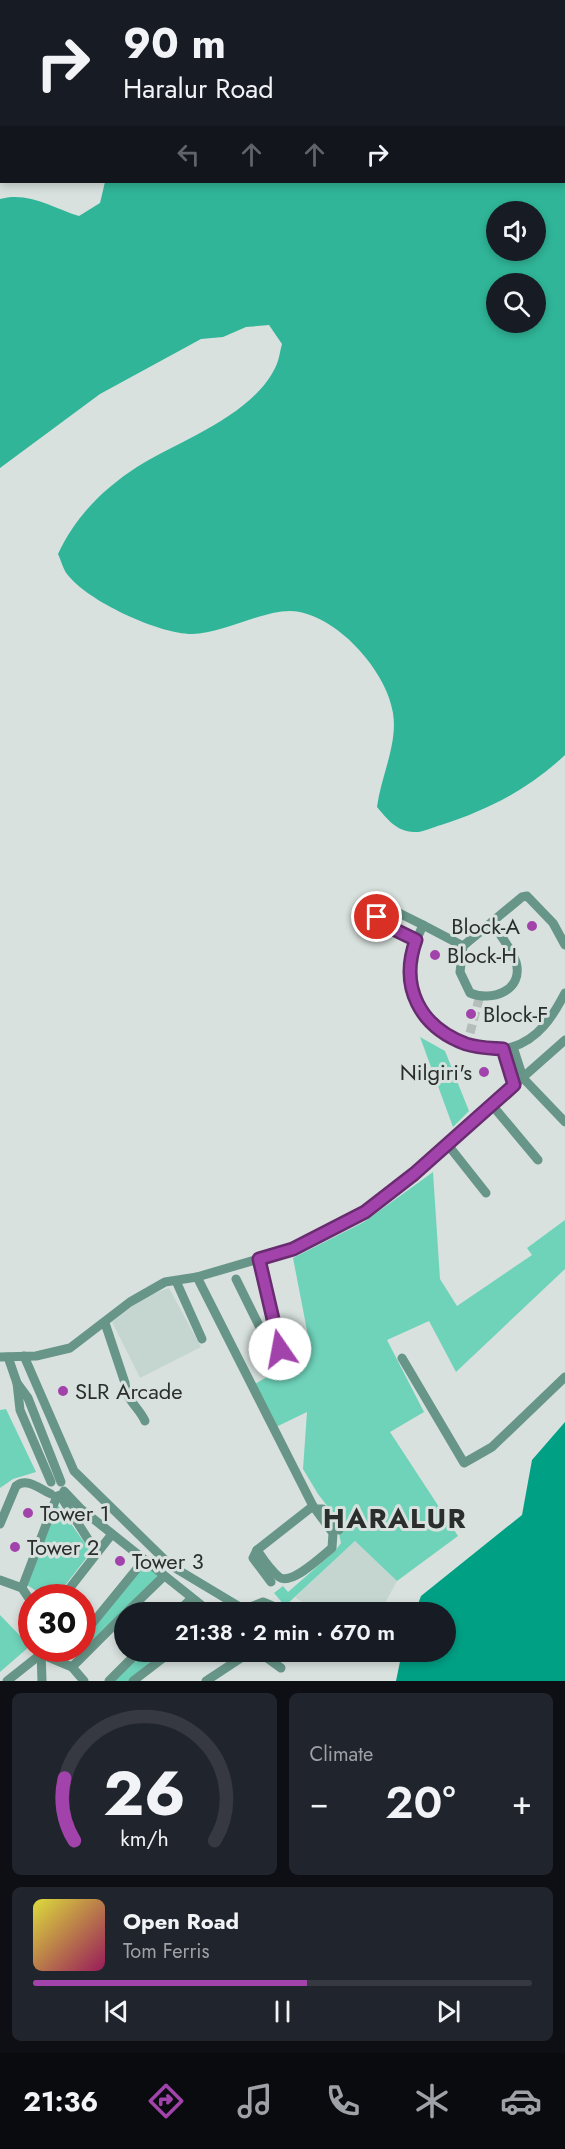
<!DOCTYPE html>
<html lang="en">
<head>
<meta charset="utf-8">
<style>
  body { margin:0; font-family:Jost,sans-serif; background:#20242c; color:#f1f3f6; height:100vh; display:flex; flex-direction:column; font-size:22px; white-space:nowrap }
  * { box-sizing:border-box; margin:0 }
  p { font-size:20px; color:#9ea1a6 }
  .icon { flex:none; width:33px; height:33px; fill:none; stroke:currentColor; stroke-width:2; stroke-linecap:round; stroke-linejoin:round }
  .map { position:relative; height:1681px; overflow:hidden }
  .sheet { display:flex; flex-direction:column; gap:12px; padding:12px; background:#0d0f14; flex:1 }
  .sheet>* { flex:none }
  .top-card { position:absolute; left:0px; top:0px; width:566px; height:183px; box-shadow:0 3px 9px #0003; background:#171b24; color:#f1f3f6; overflow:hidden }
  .fabs { position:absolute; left:486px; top:201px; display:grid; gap:12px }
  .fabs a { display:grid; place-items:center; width:60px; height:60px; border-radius:50%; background:#171b24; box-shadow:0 3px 9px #0003; font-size:30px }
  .speed { position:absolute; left:18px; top:1584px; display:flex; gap:12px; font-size:30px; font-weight:700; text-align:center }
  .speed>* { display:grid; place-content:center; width:78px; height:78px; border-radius:50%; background:#171b24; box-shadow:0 3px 9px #0003; line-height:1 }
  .speed .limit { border:9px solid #d22; background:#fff; color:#111 }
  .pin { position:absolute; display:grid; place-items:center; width:51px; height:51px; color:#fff; margin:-26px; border:3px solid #fff; border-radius:50%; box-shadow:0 2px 6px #0007 }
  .me { position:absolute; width:66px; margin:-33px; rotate:348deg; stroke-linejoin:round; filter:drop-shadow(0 0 4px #0008) }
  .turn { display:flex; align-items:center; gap:21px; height:126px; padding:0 24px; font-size:27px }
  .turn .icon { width:78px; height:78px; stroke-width:2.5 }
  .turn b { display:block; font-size:42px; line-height:51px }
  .lanes { display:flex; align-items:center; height:57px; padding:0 24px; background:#0003; justify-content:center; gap:30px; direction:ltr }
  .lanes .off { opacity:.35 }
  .big { font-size:45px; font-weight:600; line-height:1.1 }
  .sheet .tile { flex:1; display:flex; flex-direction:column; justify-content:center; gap:9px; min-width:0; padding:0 21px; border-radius:9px; background:#20242c }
  .sheet .dial { align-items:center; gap:0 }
  .dial svg { height:156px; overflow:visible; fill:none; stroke:#363941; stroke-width:7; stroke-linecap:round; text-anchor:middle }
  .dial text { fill:#f1f3f6; stroke:none }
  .song { display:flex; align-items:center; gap:18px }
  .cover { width:72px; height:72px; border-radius:9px; background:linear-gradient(135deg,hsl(60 70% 55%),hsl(330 70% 35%)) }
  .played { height:6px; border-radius:3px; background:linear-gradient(90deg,#a243ac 55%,#363941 55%) }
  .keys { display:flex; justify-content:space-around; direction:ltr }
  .heat { display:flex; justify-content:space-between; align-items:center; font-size:33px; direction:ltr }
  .sheet .tiles { flex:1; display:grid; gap:12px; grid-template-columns:1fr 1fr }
  .tile:last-child { grid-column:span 2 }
  .trip { position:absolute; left:114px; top:1602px; width:342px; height:60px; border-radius:30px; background:#171b24; box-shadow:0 3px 9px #0003; font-weight:600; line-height:60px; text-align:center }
  .menu { display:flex; height:96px; justify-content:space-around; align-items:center; background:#090b0e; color:#9ea1a6 }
  .menu .icon { width:42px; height:42px }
  .menu .current { color:#a243ac }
  .menu b { font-size:27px; color:#f1f3f6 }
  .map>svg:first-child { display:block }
  .built { fill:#c5d6d1 }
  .green { fill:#6fd3ba }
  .forest { fill:#30b598; fill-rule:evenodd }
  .water { fill:#00a085 }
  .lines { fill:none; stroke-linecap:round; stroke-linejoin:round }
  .minor-tunnel { stroke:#b5bdba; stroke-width:9; stroke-dasharray:9 4.5; stroke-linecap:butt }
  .minor { stroke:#679588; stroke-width:9 }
  .route-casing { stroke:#692c70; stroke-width:15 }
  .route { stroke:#a243ac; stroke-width:10 }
  .poi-dot { fill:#a243ac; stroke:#d8e1de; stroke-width:2 }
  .labels { text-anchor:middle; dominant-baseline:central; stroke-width:6; stroke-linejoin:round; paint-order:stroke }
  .poi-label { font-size:22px; fill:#2a2e2c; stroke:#d8e1de; text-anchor:start }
  .district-label { font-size:28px; font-weight:bold; letter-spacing:1.5px; fill:#2a2e2c; stroke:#d8e1de }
</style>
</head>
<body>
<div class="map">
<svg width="565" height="1681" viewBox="0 0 565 1681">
  <rect width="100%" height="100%" fill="#d8e1de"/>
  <g class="built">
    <polygon points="169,1288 201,1347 140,1378 112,1322 144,1297"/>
    <polygon points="355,1541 397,1581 380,1612 317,1612 295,1597"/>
  </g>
  <g class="green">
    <polygon points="420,1037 445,1051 469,1111 453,1127"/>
    <polygon points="433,1172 440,1279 457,1306 532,1255 527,1248 565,1220 565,1269 456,1372 429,1321 387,1340 424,1412 390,1432 458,1536 397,1581 355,1541 285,1606 274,1593 283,1586 288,1592 335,1551 341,1543 339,1534 345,1529 318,1494 303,1469 307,1412 276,1427 255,1384 311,1351 293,1258 364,1222"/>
    <polygon points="6,1409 36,1472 13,1479 0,1488 0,1410"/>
    <polygon points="57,1504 91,1552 56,1597 39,1597 35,1590 27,1585"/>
    <polygon points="143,1562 162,1577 80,1658 72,1651 82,1648 83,1638"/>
    <polygon points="0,1615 30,1646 0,1672"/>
    <polygon points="140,1652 168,1652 131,1681 110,1681"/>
  </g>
  <path class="forest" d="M 120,0 L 565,0 L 565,755 C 529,789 488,810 441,825 C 433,827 422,833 414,832 C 396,831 388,820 377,807 C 381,776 398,744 393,713 C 387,671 335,612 290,611 C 261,611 221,634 192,634 C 159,634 87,601 67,574 C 63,569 61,560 58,554 C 75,517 103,489 137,467 C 180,440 254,415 276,366 C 279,360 280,351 282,344 L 269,325 L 246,327 L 223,337 L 201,339 L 100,394 L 0,468 L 0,199 C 28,191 53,208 79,216 L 100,203 L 105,182 L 564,182 L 564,2 ZM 496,212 L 536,212 L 536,250 L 496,250 ZM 496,284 L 536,284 L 536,322 L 496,322 Z"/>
  <polygon class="water" points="565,1422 565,1681 396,1681 402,1652 446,1652 446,1612 415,1612 421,1596 522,1515 532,1460"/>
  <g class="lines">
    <polyline class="minor-tunnel" points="470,1033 479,999"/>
    <g class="minor">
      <polyline points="10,2 11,0"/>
      <polyline points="0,12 2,10"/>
      <polyline points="416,940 377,921 377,917 387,907 423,925"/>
      <path d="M 565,945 L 553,923 L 527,896 L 522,897 L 463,946 L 423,925 C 418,937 410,951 409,964 C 405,1012 447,1043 489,1047 C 497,1048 505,1050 512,1047 C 539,1039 553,1016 565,993"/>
      <path d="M 463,946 L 460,972 L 470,993 C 491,1002 524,991 516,962 C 511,948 499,934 492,922"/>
      <polyline points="513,1047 523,1078 565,1122"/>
      <polyline points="503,1049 515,1085"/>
      <polyline points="492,1105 538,1160"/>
      <polyline points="448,1145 486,1193"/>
      <polyline points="259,1259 280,1347 272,1355"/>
      <polyline points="197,1277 313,1506"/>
      <polyline points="236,1279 277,1362 283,1361"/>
      <polyline points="176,1281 202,1339"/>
      <path d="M 105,1323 L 125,1383 C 126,1401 138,1406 145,1421"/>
      <polyline points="24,1356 74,1471 170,1565 240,1607 245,1609 263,1602 282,1610 309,1612"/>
      <polyline points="0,1357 36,1356 70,1348 130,1302 165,1282 197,1277 293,1249 365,1212 414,1174 565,1040"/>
      <polyline points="8,1357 17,1383 28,1398 61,1482"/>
      <polyline points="402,1358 464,1463 492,1447 565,1377"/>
      <polyline points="17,1383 20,1410 51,1482"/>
      <polyline points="64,1491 81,1509 210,1612"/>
      <polyline points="60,1495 91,1544"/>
      <path d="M 313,1506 L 333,1533 L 332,1548 C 321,1557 291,1586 279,1577 C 270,1570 263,1559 257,1550 Z"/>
      <polyline points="319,1509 323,1509 339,1530"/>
      <path d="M 0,1524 L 16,1486 C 27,1477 40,1489 51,1494"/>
      <polyline points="257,1550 253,1558 271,1582"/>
      <polyline points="0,1580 22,1588 32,1603"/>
      <polyline points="22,1588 57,1496"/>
      <polyline points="62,1598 112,1534"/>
      <polyline points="127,1612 164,1576"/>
      <polyline points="177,1612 192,1598"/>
      <polyline points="82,1636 144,1560"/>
      <polyline points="41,1651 42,1681"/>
      <polyline points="259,1652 281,1668"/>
      <polyline points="41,1654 72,1667 84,1681"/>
      <polyline points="61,1662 73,1648"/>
      <polyline points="72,1667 124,1615"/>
      <polyline points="7,1681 41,1654"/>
      <polyline points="109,1681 138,1652"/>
      <polyline points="133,1681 171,1652"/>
      <polyline points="206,1681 250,1652"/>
    </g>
  </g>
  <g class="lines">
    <defs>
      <path id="route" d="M 280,1349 L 259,1259 L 293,1249 L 365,1212 L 414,1174 L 514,1085 L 503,1049 C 491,1048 478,1048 466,1044 C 420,1027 399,987 416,940 L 377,921 L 377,917"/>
    </defs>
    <use href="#route" class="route-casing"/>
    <use href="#route" class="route"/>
  </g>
  <g class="poi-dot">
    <circle cx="532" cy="926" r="6"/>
    <circle cx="435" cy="955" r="6"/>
    <circle cx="471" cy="1014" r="6"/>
    <circle cx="484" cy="1072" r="6"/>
    <circle cx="63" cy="1391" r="6"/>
    <circle cx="28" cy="1513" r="6"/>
    <circle cx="15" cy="1547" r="6"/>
    <circle cx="120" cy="1561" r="6"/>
  </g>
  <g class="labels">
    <g class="poi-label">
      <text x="520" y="926" text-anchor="end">Block-A</text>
      <text x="447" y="955">Block-H</text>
      <text x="483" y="1014">Block-F</text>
      <text x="472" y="1072" text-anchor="end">Nilgiri's</text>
      <text x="75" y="1391">SLR Arcade</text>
      <text x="40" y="1513">Tower 1</text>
      <text x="27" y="1547">Tower 2</text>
      <text x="132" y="1561">Tower 3</text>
    </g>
    <g class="district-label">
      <text x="395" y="1518">HARALUR</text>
    </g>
  </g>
</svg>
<div class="fabs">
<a><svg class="icon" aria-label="sound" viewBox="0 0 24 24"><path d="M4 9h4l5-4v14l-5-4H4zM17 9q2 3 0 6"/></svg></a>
<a><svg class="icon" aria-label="search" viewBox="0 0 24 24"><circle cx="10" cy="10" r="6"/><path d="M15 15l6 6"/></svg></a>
</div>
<div class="speed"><div class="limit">30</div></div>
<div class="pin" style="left:377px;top:917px;background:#d93025"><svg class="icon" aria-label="arrive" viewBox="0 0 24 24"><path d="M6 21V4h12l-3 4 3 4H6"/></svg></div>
<svg class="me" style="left:280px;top:1349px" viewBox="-20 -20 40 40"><circle r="19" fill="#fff"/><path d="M0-13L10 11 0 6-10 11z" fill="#a243ac"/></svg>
<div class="trip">21:38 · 2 min · 670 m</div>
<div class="top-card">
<div class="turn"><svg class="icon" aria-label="right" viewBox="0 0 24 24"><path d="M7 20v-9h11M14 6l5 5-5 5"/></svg><div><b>90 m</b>Haralur Road</div></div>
<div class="lanes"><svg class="icon off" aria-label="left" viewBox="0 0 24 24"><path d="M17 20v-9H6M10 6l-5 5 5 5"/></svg><svg class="icon off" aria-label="ahead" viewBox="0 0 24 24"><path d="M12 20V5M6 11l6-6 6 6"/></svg><svg class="icon off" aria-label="ahead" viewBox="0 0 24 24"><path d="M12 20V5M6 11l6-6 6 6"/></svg><svg class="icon" aria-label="right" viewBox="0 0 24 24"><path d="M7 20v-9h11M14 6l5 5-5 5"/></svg></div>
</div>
</div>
<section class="sheet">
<div class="tiles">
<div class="tile dial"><svg viewBox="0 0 100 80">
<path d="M14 69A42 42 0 1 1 86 69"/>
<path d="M14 69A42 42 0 0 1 9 37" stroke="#a243ac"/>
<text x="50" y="56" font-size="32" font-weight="700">26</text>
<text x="50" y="72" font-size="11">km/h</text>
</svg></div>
<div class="tile"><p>Climate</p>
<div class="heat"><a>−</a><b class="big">20°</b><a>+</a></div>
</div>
<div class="tile">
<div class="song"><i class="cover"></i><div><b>Open Road</b><p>Tom Ferris</p></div></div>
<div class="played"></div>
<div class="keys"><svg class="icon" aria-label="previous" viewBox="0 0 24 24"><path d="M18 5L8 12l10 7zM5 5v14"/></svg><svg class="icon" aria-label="pause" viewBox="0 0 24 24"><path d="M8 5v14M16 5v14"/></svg><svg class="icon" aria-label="next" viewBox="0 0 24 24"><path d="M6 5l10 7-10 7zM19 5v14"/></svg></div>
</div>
</div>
</section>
<nav class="menu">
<b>21:36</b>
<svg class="icon current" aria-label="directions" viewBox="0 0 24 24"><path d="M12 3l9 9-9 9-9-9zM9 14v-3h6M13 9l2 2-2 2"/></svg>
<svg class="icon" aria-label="music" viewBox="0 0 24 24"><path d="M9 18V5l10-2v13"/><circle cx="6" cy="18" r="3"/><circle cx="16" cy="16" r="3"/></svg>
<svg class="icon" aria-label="phone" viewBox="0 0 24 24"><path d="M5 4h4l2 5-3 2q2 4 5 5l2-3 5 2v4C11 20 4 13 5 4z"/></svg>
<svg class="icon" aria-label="climate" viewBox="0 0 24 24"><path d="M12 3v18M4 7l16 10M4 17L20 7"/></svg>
<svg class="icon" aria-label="car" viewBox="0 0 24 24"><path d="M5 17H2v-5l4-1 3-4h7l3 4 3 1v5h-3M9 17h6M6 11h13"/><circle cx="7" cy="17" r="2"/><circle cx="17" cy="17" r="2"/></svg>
</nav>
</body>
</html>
